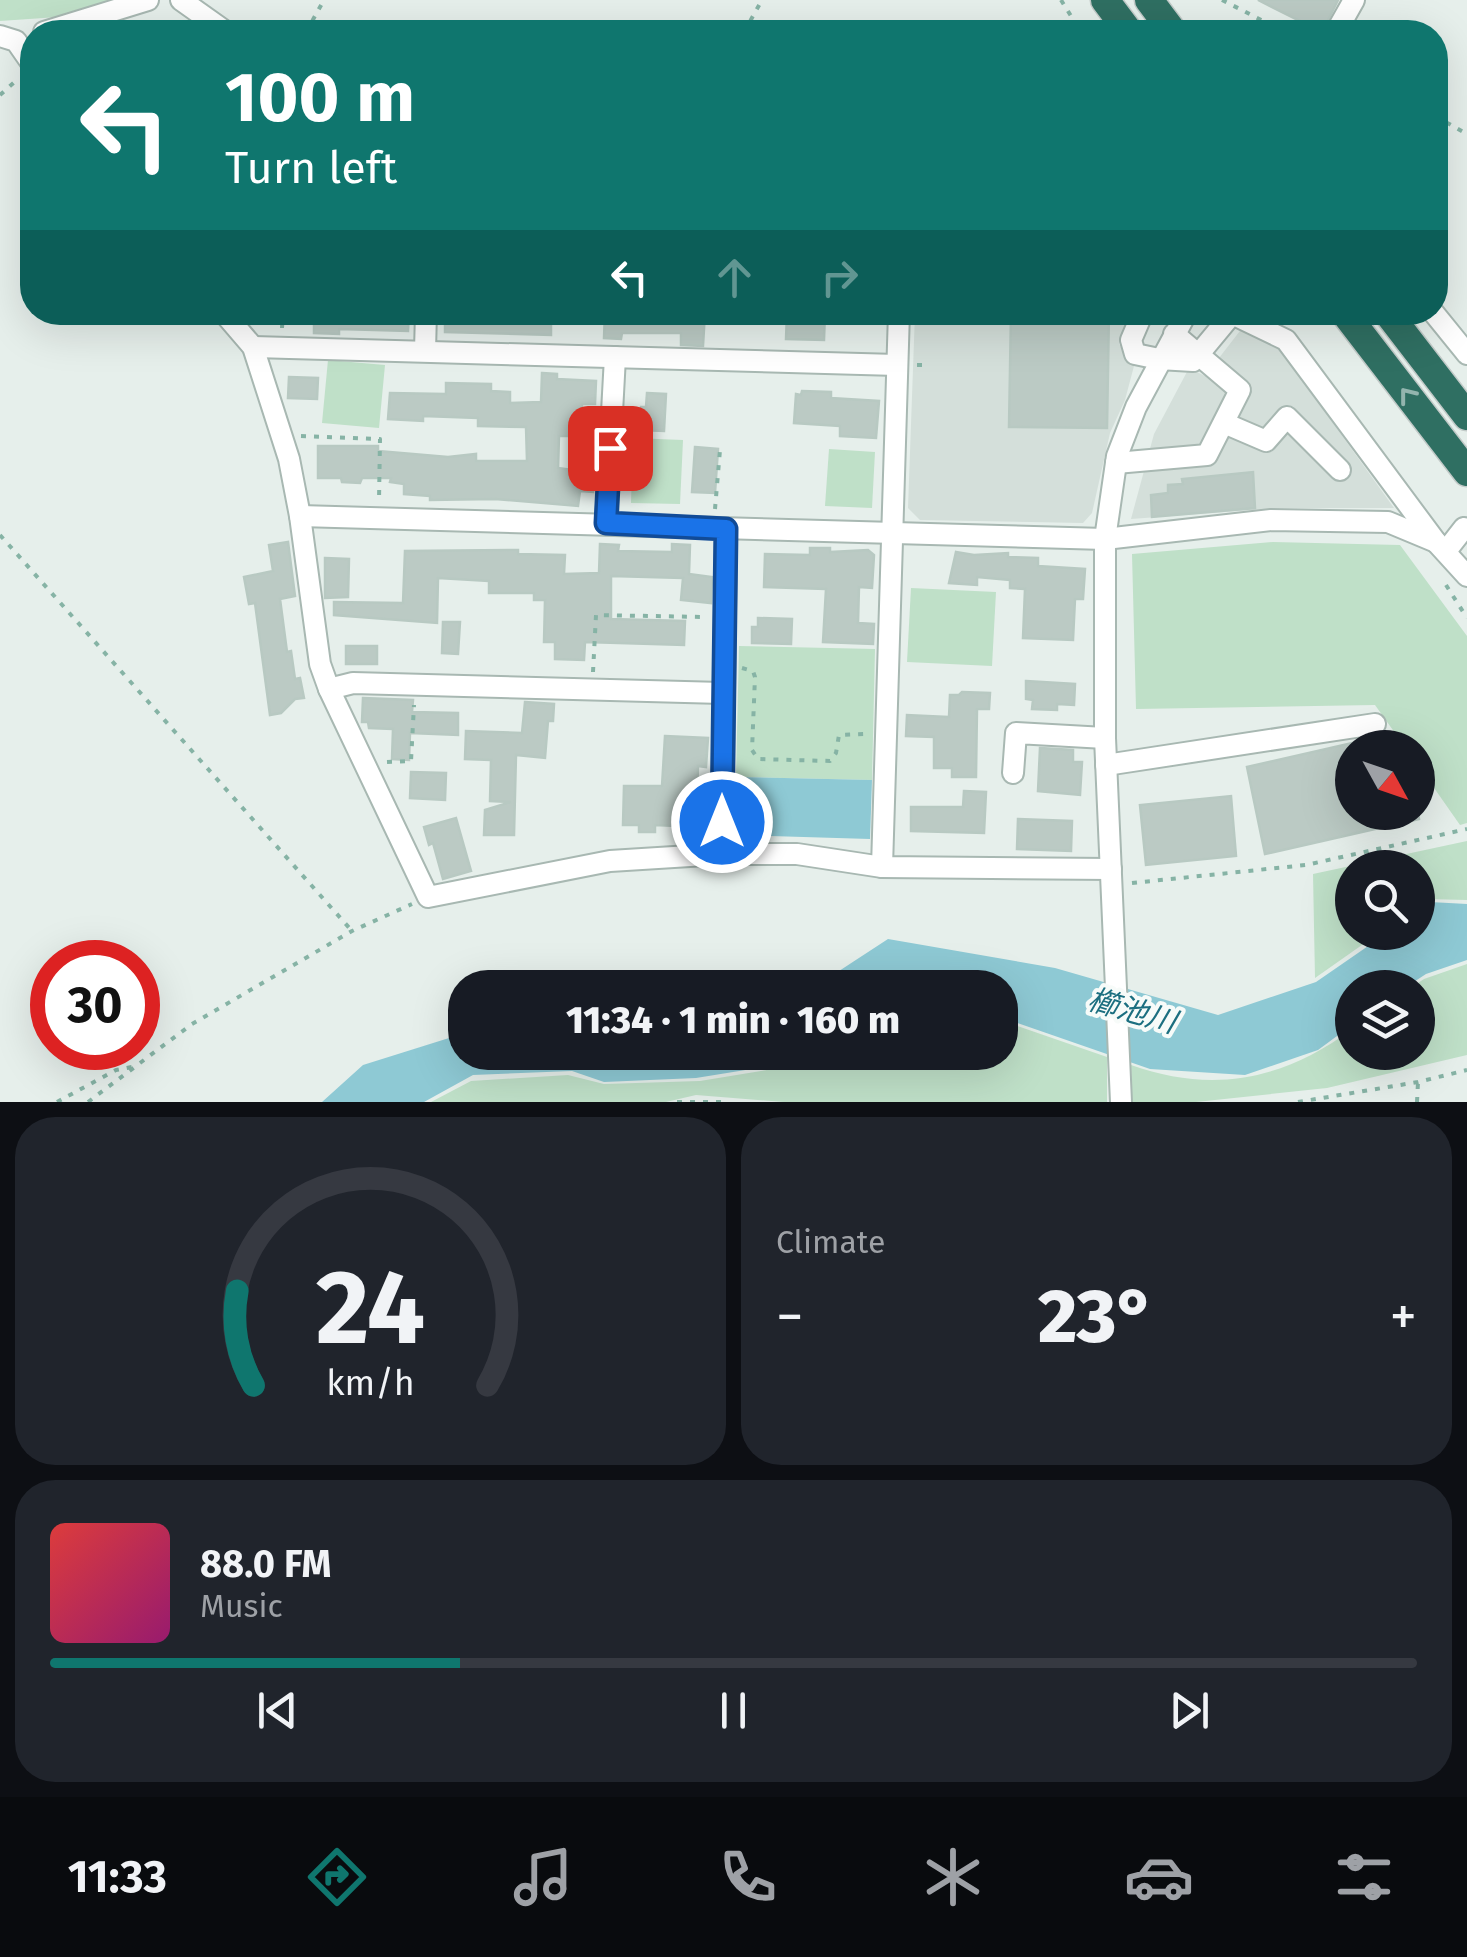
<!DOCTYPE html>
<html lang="en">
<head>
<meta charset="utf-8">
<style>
  body { margin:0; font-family:"Fira Sans","Noto Sans JP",sans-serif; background:#20242c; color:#f1f3f6; height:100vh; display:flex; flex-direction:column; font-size:38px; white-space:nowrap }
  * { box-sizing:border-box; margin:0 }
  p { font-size:32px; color:#9ea1a6 }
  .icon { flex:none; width:55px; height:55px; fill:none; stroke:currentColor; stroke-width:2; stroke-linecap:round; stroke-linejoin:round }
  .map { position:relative; height:1102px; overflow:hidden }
  .sheet { display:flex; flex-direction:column; gap:15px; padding:15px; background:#0d0f14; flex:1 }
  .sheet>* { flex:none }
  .guide { position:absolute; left:20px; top:20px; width:1428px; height:305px; border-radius:40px; box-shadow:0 10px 40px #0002; background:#0f766e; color:#fff; overflow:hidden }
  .needle { width:65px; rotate:130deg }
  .fabs { position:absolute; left:1335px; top:730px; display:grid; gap:20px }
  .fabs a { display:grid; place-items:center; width:100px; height:100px; border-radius:50%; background:#171b24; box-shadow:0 10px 40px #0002; font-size:50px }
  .speed { position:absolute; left:30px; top:940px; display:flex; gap:20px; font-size:50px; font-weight:700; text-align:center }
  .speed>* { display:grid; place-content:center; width:130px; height:130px; border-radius:50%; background:#171b24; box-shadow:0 10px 40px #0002; line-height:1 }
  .speed .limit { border:15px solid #d22; background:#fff; color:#111 }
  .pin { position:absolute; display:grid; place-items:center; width:85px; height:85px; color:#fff; margin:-42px; border-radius:20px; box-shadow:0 5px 15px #0006 }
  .me { position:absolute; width:110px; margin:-55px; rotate:0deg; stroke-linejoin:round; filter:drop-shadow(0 0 8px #0008) }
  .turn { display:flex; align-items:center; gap:35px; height:210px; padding:0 40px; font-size:45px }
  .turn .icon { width:130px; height:130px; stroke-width:2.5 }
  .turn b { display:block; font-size:70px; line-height:85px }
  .lanes { display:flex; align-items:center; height:95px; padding:0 40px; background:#0003; justify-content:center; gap:50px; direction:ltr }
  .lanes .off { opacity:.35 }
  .big { font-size:75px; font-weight:800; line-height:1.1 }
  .sheet .widget { flex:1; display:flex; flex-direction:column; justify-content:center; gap:15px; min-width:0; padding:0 35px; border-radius:40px; background:#20242c }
  .sheet .dial { align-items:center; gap:0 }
  .dial svg { height:260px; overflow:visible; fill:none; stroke:#363941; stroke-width:7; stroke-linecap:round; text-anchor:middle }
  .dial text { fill:#f1f3f6; stroke:none }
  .song { display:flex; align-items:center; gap:30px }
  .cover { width:120px; height:120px; border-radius:15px; background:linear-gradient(135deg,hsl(0 70% 55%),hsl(320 70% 35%)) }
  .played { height:10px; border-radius:5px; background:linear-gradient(90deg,#0f766e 30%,#363941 30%) }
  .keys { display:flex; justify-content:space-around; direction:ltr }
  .heat { display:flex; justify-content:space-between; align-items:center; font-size:55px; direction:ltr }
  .sheet .tiles { flex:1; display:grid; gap:15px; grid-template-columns:1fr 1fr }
  .widget:last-child { grid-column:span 2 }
  .trip { position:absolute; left:448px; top:970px; width:570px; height:100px; border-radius:40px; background:#171b24; box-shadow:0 10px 40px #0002; font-weight:800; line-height:100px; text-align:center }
  .tabs { display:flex; height:160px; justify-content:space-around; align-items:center; background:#090b0e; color:#9ea1a6 }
  .tabs .icon { width:70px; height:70px }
  .tabs .active { color:#0f766e }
  .tabs b { font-size:45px; color:#f1f3f6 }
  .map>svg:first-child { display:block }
  .built { fill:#d4dfda }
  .green { fill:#bfe0c8 }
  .water { fill:#8ec9d4 }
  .building { fill:#bbcac4; stroke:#b8c9c2; stroke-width:2.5 }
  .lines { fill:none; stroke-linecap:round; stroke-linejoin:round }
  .minor-casing { stroke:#a8b8b2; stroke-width:24 }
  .highway-casing { stroke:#c2cac8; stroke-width:31 }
  .path { stroke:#86b3a5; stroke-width:4; stroke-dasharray:5 8; stroke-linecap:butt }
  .minor { stroke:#fff; stroke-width:20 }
  .highway { stroke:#2f6f62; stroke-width:28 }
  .oneway { stroke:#93b5ae }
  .route-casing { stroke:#114b97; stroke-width:25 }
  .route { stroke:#1a73e8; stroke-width:18 }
  .labels { text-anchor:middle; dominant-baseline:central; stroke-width:8; stroke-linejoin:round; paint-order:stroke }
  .water-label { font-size:30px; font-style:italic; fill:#1c6f80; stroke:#f7fbf9 }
</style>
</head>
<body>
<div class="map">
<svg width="1467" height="1102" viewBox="0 0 1467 1102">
  <rect width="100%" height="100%" fill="#e6efeb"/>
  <g class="built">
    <polygon points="915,313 1133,313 1119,344 1134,366 1125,400 1110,433 1092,513 1083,523 920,520 908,508"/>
    <polygon points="1243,327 1274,341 1394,508 1277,508 1131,519 1154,434 1189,368 1205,376"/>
  </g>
  <g class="green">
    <polygon points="0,0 111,0 58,17 0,21"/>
    <polygon points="328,360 385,365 379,428 322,423"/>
    <polygon points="633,438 683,440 680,504 631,503"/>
    <polygon points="829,449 875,452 872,508 825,506"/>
    <polygon points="1273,542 1400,545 1467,636 1467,823 1460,825 1418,765 1418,748 1405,747 1375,705 1136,709 1132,554"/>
    <polygon points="911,588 996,592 992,666 907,662"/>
    <polygon points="739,646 875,649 872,780 736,777"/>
    <polygon points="1467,841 1467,900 1426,899 1418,905 1418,868 1352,868 1352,932 1379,933 1315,978 1313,874"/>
    <path d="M 1467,964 L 1467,1055 L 1327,1088 L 1196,1102 L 1132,1102 L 1131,1065 C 1212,1094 1284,1080 1352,1029 L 1352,1052 L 1418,1052 L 1418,988 L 1412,987 L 1424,979 Z"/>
    <polygon points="1000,1020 1107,1057 1107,1102 784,1102 696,1095 666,1102 431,1102 471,1081 568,1075 604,1084 700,1081 804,1064 840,1053 1000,1052"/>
  </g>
  <g class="water">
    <polygon points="736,777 872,780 870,839 735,835"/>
    <polygon points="1430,902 1467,904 1467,960 1426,974 1406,987 1352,988 1352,1025 1318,1050 1245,1075 1150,1069 1000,1017 1000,988 813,988 888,939 1055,968 1218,1015 1316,982 1387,933 1418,932 1418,911"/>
    <polygon points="465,1033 465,1052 818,1053 795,1062 696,1078 604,1082 572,1071 473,1075 424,1102 322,1102 363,1065"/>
  </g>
  <g class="building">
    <polygon points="1258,0 1338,0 1322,32"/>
    <polygon points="314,312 409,312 408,331 339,329 339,334 314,333"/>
    <polygon points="445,312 551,312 551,335 445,332"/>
    <polygon points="605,312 705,312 703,346 681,345 681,333 622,333 621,339 604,338"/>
    <polygon points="825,312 824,340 786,339 787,313"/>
    <polygon points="1011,312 1109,312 1107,428 1009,427"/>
    <polygon points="542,373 557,374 557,379 596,381 595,404 582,404 582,436 559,436 558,468 595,473 593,492 580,491 578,506 495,499 430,500 430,496 404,494 404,484 390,482 391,478 362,478 360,483 342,482 341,478 318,478 318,446 378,446 378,451 448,457 476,454 476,461 527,461 526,427 478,426 478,418 423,416 423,421 388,419 390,393 446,394 446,383 491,384 491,391 510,392 510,403 541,402"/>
    <polygon points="289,377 318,378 317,399 288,398"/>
    <polygon points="802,391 831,392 831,398 879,401 876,438 840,436 840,426 794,423 796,394 801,395"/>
    <polygon points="647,393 666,394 664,431 640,430 641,407 646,407"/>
    <polygon points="695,447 718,449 715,493 692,492"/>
    <polygon points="1253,472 1255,508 1152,517 1151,495 1168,493 1168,485 1183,484 1182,479"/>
    <polygon points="288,542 295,596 280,599 287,652 291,651 295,679 300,678 304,698 295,699 281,713 270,715 255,603 249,604 244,577 273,571 269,545"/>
    <polygon points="600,544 619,545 618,551 672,552 672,544 690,545 689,574 712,577 711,603 681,600 683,578 611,576 611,619 685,621 684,645 585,642 584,660 555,659 555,642 544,642 545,600 534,600 534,593 489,593 489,581 438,578 437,623 334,615 334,602 403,603 405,551 518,550 518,554 565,555 564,574 599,573"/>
    <polygon points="810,548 830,548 830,552 868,550 874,555 872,588 859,587 858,623 874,624 873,644 823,642 826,589 764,587 765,554 810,555"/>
    <polygon points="956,552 974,555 1008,553 1008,557 1038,558 1038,566 1085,569 1083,599 1075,599 1073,640 1023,638 1025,589 1010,588 1010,580 977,577 977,585 949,583"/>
    <polygon points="325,558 349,559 348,597 325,598"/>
    <polygon points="758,618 792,619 791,644 752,643 752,627 758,627"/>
    <polygon points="443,622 460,622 458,654 442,653"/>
    <rect x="346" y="646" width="31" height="18"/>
    <polygon points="1026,681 1075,684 1074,705 1057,704 1057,710 1032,709 1033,700 1026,699"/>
    <polygon points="962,692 990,693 989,709 977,709 976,777 952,777 952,768 934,768 934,737 906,736 907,715 949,717 950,695 959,695"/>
    <polygon points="363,698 413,700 412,712 458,713 458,735 410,733 409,760 392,759 393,729 369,728 368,722 362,722"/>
    <polygon points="525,702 554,704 553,721 548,721 545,758 516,755 514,835 484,835 485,810 511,802 490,801 491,760 465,759 466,731 522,733"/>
    <polygon points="665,736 708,738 706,767 698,766 696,827 655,825 655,832 639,832 639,825 623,825 624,786 662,786"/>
    <polygon points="1352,743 1352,812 1418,812 1419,819 1265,854 1247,767"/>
    <polygon points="1040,748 1073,750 1073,762 1082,762 1080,795 1038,791"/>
    <polygon points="411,772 446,773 445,800 410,798"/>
    <polygon points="964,791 986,792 984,833 911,831 911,807 963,807"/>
    <polygon points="1231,796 1236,856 1146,865 1140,805"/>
    <polygon points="456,818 471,871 443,879 433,843 429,845 424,827"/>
    <polygon points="1018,819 1072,821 1071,851 1017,849"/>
  </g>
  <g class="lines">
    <defs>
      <g id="minor">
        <polyline points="181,0 226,32"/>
        <polyline points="44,32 148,0"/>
        <polyline points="1336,32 1354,0"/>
        <polyline points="0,36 16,41 32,64"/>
        <polyline points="223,312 253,347 289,459 300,516 320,664 329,689 428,897 610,861 722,854 797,854 882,867 1111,869"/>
        <polyline points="1143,312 1131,340 1135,354 1159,359 1193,361 1232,314 1286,340 1436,542 1467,576"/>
        <polyline points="1433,312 1467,354"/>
        <polyline points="253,347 897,365"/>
        <polyline points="425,351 426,312"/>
        <polyline points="1224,423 1266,441 1287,417 1340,470"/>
        <polyline points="1116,463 1207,455 1240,390 1174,334"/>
        <polyline points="300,516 1105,539 1271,520 1388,522 1436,542"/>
        <polyline points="606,523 615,357"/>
        <polyline points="1446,551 1464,528"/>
        <polyline points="329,689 353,683 722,693"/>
        <polyline points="1106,765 1375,724"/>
        <polyline points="1013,773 1016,733 1105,738"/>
        <polyline points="722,854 726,529"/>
        <polyline points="882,867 899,312"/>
        <polyline points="1121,1102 1105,738 1105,539 1117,456 1136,407 1187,312"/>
      </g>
      <g id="highway">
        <polyline points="1105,0 1129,32"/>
        <polyline points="1149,0 1173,32"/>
        <polyline points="1344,312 1467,472"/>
        <polyline points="1387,312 1467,416"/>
      </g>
    </defs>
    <use href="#minor" class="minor-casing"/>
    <use href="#highway" class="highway-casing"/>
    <g class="path">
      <polyline points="1061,0 1081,32"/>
      <polyline points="1222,0 1285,32"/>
      <polyline points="306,32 324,0"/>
      <polyline points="744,32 762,0"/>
      <polyline points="0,95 19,78"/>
      <polyline points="1435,116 1467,134"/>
      <polyline points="843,315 879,316"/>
      <polyline points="282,328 283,312"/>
      <polyline points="917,365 930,365"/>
      <polyline points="301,436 380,439 379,501"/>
      <polyline points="715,509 720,450"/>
      <polyline points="0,535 352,931"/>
      <polyline points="1446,585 1467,618"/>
      <polyline points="742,668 753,671 755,677 752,750 758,759 830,761 836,753 839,735 866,734"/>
      <polyline points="593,672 596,615 704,617"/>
      <polyline points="387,762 411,761 414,705"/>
      <polyline points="1132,883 1306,865 1467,829"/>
      <polyline points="57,1102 116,1070 132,1067"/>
      <polyline points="88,1102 192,1024 352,931 412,904"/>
      <polyline points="677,1102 725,1102"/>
      <polyline points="1298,1102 1418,1082 1467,1070"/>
      <polyline points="1417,1102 1418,1082"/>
    </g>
    <use href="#minor" class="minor"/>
    <use href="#highway" class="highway"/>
  </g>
  <defs><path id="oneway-chevron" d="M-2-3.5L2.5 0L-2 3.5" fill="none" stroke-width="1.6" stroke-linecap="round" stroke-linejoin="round" transform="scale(2.5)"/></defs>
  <use class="oneway" href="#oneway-chevron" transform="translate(1407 395) rotate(-128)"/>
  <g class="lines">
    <defs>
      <polyline id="route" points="610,448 606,523 726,529 722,822"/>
    </defs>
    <use href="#route" class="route-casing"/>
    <use href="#route" class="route"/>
  </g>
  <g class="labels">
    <g class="water-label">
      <text transform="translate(1132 1011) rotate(16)">櫛池川</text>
    </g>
  </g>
</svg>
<div class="fabs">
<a><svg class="needle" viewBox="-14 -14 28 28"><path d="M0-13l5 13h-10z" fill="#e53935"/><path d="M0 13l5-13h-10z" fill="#9ea1a6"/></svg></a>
<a><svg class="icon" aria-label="search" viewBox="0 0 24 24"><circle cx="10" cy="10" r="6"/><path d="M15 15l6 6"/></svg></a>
<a><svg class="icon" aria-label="layers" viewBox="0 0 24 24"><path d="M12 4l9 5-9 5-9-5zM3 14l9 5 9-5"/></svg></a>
</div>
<div class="speed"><div class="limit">30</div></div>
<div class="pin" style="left:610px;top:448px;background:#d93025"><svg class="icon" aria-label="arrive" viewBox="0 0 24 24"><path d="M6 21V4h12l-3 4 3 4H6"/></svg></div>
<svg class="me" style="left:722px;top:822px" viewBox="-20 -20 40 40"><circle r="17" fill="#1a73e8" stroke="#fff" stroke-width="3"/><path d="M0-11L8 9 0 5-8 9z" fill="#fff"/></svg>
<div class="trip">11:34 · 1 min · 160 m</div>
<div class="guide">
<div class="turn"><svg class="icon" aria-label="left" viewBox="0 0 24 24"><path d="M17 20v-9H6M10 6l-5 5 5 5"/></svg><div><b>100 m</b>Turn left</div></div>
<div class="lanes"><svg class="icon" aria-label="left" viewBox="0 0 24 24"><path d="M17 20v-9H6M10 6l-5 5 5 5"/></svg><svg class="icon off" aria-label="ahead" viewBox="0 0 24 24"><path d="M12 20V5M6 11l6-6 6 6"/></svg><svg class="icon off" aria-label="right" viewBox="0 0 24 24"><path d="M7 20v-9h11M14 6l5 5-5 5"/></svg></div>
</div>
</div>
<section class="sheet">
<div class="tiles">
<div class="widget dial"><svg viewBox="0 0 100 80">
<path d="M14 69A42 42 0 1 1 86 69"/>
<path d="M14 69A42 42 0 0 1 9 40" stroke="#0f766e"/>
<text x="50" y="56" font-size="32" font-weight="700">24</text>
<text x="50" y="72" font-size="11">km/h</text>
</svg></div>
<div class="widget"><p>Climate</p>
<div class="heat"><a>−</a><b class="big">23°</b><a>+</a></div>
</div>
<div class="widget">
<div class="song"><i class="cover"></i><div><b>88.0 FM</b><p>Music</p></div></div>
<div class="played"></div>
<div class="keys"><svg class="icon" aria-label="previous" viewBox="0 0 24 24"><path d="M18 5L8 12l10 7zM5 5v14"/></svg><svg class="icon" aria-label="pause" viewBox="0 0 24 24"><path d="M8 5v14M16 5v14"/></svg><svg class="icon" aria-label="next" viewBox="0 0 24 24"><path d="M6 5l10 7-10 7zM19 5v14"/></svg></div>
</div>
</div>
</section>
<nav class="tabs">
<b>11:33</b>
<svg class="icon active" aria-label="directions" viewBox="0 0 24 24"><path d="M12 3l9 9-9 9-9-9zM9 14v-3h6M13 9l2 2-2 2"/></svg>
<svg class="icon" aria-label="music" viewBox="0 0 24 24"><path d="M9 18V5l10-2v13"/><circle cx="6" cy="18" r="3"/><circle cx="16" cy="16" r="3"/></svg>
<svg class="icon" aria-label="phone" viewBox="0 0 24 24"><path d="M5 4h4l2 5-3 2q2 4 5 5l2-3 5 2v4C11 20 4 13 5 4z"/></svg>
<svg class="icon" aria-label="climate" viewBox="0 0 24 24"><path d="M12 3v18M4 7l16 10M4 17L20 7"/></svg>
<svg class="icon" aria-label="car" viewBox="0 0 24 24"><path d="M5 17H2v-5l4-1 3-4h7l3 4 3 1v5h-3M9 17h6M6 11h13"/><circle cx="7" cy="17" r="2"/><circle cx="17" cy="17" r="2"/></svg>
<svg class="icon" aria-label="filters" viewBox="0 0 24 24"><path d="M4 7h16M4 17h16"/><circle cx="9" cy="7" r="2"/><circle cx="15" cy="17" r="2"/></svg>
</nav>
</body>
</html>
